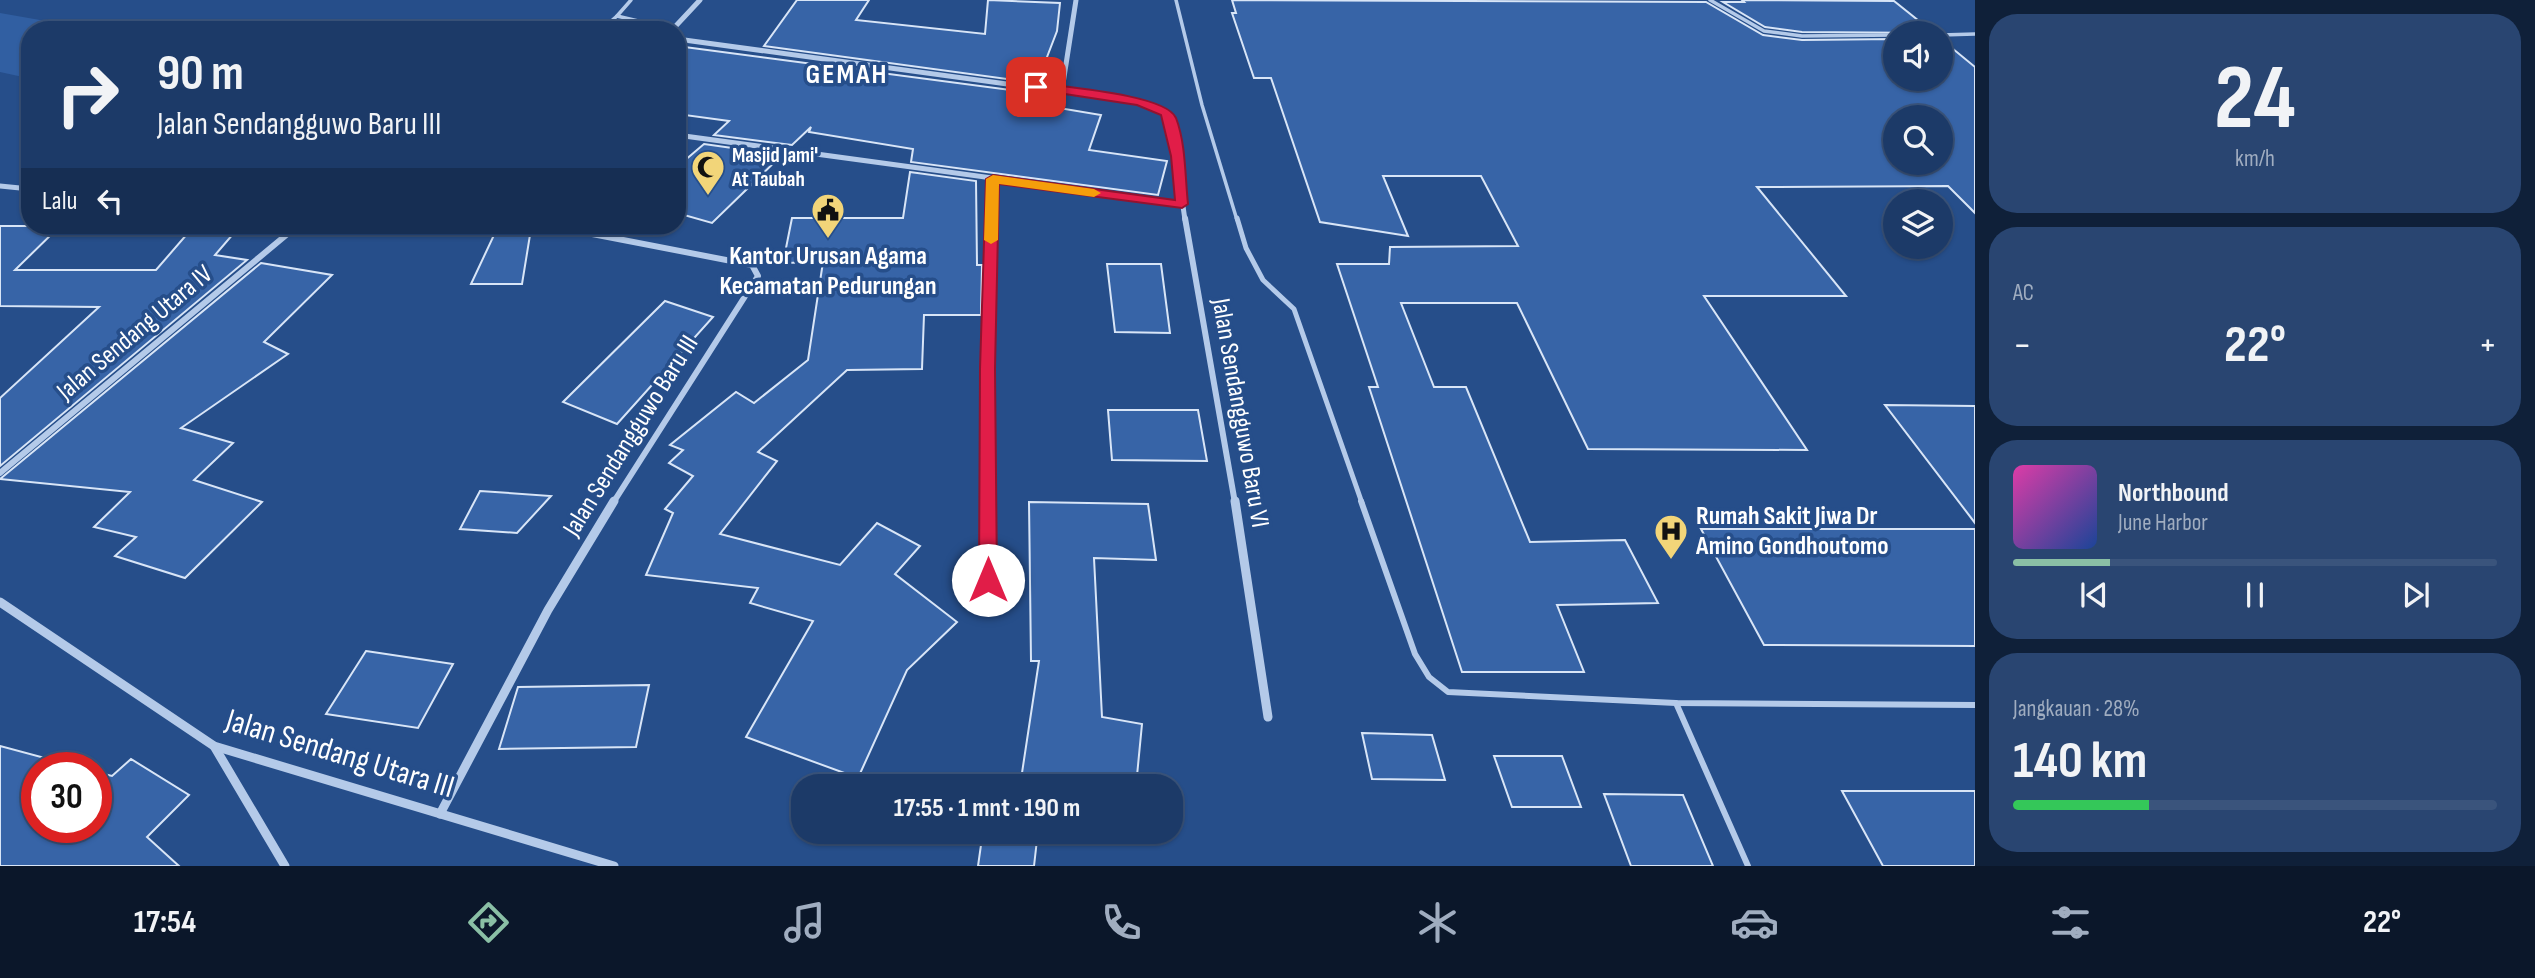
<!DOCTYPE html>
<html lang="id">
<head>
<meta charset="utf-8">
<style>
  body { margin:0; font-family:"Sofia Sans Condensed",sans-serif; background:#294571; color:#f1f3f6; height:100vh; display:flex; flex-direction:column; font-size:26px; white-space:nowrap }
  * { box-sizing:border-box; margin:0 }
  p { font-size:23px; color:#a0adc0 }
  .icon { flex:none; width:38px; height:38px; fill:none; stroke:currentColor; stroke-width:2; stroke-linecap:round; stroke-linejoin:round }
  .map { position:relative; flex:1; overflow:hidden }
  .drawer { display:flex; flex-direction:column; gap:14px; padding:14px; background:#0f2039; width:560px }
  .drawer>* { flex:none }
  .top-card { position:absolute; left:21px; top:21px; width:665px; height:214px; border-radius:28px; box-shadow:0 2px 5px #0004,0 0 0 2px #3a547c; background:#1c3a68; color:#f1f3f6; overflow:hidden }
  .controls { position:absolute; left:1883px; top:21px; display:grid; gap:14px }
  .controls a { display:grid; place-items:center; width:70px; height:70px; border-radius:50%; background:#1c3a68; box-shadow:0 2px 5px #0004,0 0 0 2px #3a547c; font-size:35px }
  .speed { position:absolute; left:21px; top:752px; display:flex; gap:14px; font-size:35px; font-weight:700; text-align:center }
  .speed>* { display:grid; place-content:center; width:91px; height:91px; border-radius:50%; background:#1c3a68; box-shadow:0 2px 5px #0004,0 0 0 2px #3a547c; line-height:1 }
  .speed .limit { border:10px solid #d22; background:#fff; color:#111 }
  .pin { position:absolute; display:grid; place-items:center; width:60px; height:60px; color:#fff; margin:-30px; border-radius:14px; box-shadow:0 4px 10px #0006 }
  .me { position:absolute; width:77px; margin:-38px; rotate:0deg; stroke-linejoin:round; filter:drop-shadow(0 0 5px #0008) }
  .turn { display:flex; align-items:center; gap:24px; height:147px; padding:0 21px; font-size:32px }
  .turn .icon { width:91px; height:91px; stroke-width:2.5 }
  .turn b { display:block; font-size:49px; line-height:60px }
  .then { display:flex; align-items:center; height:66px; padding:0 21px; background:#0003; gap:14px; font-size:26px }
  .big { font-size:52px; font-weight:700; line-height:1.1 }
  .drawer .widget { flex:1; display:flex; flex-direction:column; justify-content:center; gap:10px; min-width:0; padding:0 24px; border-radius:28px; background:#294571 }
  .drawer .dial { align-items:center; gap:0 }
  .dial b { font-size:91px; line-height:1 }
  .song { display:flex; align-items:center; gap:21px }
  .cover { width:84px; height:84px; border-radius:10px; background:linear-gradient(135deg,hsl(320 70% 55%),hsl(220 70% 35%)) }
  .played { height:7px; border-radius:4px; background:linear-gradient(90deg,#8abfa5 20%,#3a547c 20%) }
  .keys { display:flex; justify-content:space-around; direction:ltr }
  .heat { display:flex; justify-content:space-between; align-items:center; font-size:38px; direction:ltr }
  .charge { height:10px; border-radius:5px; background:linear-gradient(90deg,#34c759 28%,#3a547c 0) }
  .trip { position:absolute; left:791px; top:774px; width:392px; height:70px; border-radius:28px; background:#1c3a68; box-shadow:0 2px 5px #0004,0 0 0 2px #3a547c; font-weight:700; line-height:70px; text-align:center }
  .menu { display:flex; height:112px; justify-content:space-around; align-items:center; background:#0b172a; color:#a0adc0 }
  .menu .icon { width:49px; height:49px }
  .menu .active { color:#8abfa5 }
  .menu b { font-size:32px; color:#f1f3f6 }
  main { display:flex; flex:1; min-height:0 }
  .map>svg:first-child { display:block }
  .green { fill:#315fa2 }
  .building { fill:#3764a7; stroke:#d8e5f7; stroke-width:2; fill-rule:evenodd }
  .lines { fill:none; stroke-linecap:round; stroke-linejoin:round }
  .service-far2 { stroke:#b4cae9; stroke-width:3.5 }
  .service-far1 { stroke:#b4cae9; stroke-width:5 }
  .service { stroke:#b4cae9; stroke-width:6 }
  .minor-far2 { stroke:#b4cae9; stroke-width:5 }
  .minor-far1 { stroke:#b4cae9; stroke-width:6 }
  .minor { stroke:#b4cae9; stroke-width:9 }
  .route { fill:#e11d48; stroke:#92132f; stroke-width:2 }
  .slow { fill:#f59e0b }
  .labels { text-anchor:middle; dominant-baseline:central; stroke-width:7; stroke-linejoin:round; paint-order:stroke }
  .far-poi-label { font-size:21px; font-weight:bold; fill:#fff; stroke:#264e8a; text-anchor:start }
  .poi-label { font-size:26px; font-weight:bold; fill:#fff; stroke:#264e8a }
  .street-label { font-size:26px; fill:#fff; stroke:#264e8a }
  .far-district-label { font-size:28px; font-weight:bold; letter-spacing:2px; fill:#fff; stroke:#264e8a }
  .near-street-label { font-size:32px; fill:#fff; stroke:#264e8a }
</style>
</head>
<body>
<main>
<div class="map">
<svg width="1975" height="866" viewBox="0 0 1975 866">
  <rect width="100%" height="100%" fill="#264e8a"/>
  <polygon class="green" points="0,13 97,30 30,30 30,73 23,77 0,72"/>
  <g class="building">
    <polygon points="797,0 869,0 856,20 985,34 988,0 1060,3 1057,31 1037,83 764,46"/>
    <path d="M 1232,0 L 1706,2 L 1763,35 L 1802,40 L 1895,39 L 1895,79 L 1941,79 L 1941,39 L 1975,67 L 1975,213 L 1948,186 L 1757,187 L 1846,296 L 1704,296 L 1807,450 L 1588,449 L 1517,303 L 1401,303 L 1434,387 L 1466,387 L 1530,542 L 1625,540 L 1658,603 L 1557,605 L 1584,672 L 1462,672 L 1369,387 L 1378,387 L 1337,264 L 1389,264 L 1390,247 L 1518,246 L 1481,176 L 1383,176 L 1408,236 L 1320,222 L 1271,78 L 1254,78 L 1232,13 L 1236,13 ZM 1895,117 L 1941,117 L 1941,163 L 1895,163 Z"/>
    <polygon points="1742,0 1894,1 1934,33 1802,32 1765,27 1723,2 1744,2"/>
    <polygon points="677,46 1033,93 1029,103 1101,115 1089,150 1167,161 1158,195 911,162 913,149 809,132 811,127 792,145 714,135 729,121 677,114"/>
    <polygon points="704,144 782,155 712,223 677,213 677,167"/>
    <polygon points="910,172 976,181 977,265 982,265 981,315 924,315 922,369 847,370 758,452 777,461 720,534 840,565 877,523 920,546 895,574 957,622 907,670 858,778 746,737 813,621 750,603 758,588 646,575 673,513 665,509 693,476 669,463 683,450 670,445 736,392 754,403 808,360 823,262 783,263 792,218 903,218"/>
    <polygon points="0,226 60,226 15,270 156,270 194,226 240,226 215,255 247,260 0,466 0,398 99,307 0,306"/>
    <polygon points="494,235 530,235 522,284 471,284"/>
    <polygon points="261,263 332,275 264,342 288,354 181,428 233,443 194,480 262,502 185,578 115,556 136,537 94,527 130,492 0,479"/>
    <polygon points="1107,264 1161,264 1170,333 1115,332"/>
    <polygon points="665,301 713,317 617,424 563,402"/>
    <polygon points="1885,405 1975,406 1975,523"/>
    <polygon points="1108,410 1198,410 1207,461 1112,460"/>
    <polygon points="480,491 551,496 517,533 460,529"/>
    <polygon points="1029,502 1148,504 1156,560 1094,558 1102,717 1142,724 1136,786 1020,786 1039,661 1031,661"/>
    <polygon points="1701,529 1975,529 1975,646 1764,645"/>
    <polygon points="366,651 453,664 418,728 326,714"/>
    <polygon points="649,685 636,747 499,749 518,687"/>
    <polygon points="1362,733 1432,735 1445,780 1372,779"/>
    <polygon points="0,746 82,768 37,768 37,828 96,828 96,772 112,776 131,759 189,795 147,837 179,866 0,866"/>
    <polygon points="1494,756 1562,756 1581,807 1512,807"/>
    <polygon points="1842,791 1975,791 1975,866 1883,866"/>
    <polygon points="1604,794 1683,795 1713,866 1631,866"/>
    <polygon points="983,831 1038,831 1034,866 978,866"/>
  </g>
  <g class="lines">
    <g class="service-far2">
      <polyline points="631,0 617,16 672,29"/>
      <polyline points="1176,0 1202,105 1237,220"/>
      <polyline points="1710,0 1764,31 1802,36 1895,35"/>
      <polyline points="601,30 617,16"/>
      <polyline points="1941,35 1975,34"/>
    </g>
    <polyline class="service-far1" points="1237,218 1246,248 1263,280 1294,309 1362,503"/>
    <g class="service">
      <polyline points="1361,501 1415,654 1429,677 1448,692 1676,703 1975,705"/>
      <polyline points="1676,703 1748,866"/>
    </g>
    <g class="minor-far2">
      <polyline points="672,30 700,0"/>
      <polyline points="677,39 1139,102 1159,108 1170,117 1185,220"/>
      <polyline points="1062,90 1076,0"/>
      <polyline points="677,135 1182,204"/>
      <polyline points="0,186 30,189"/>
      <polyline points="992,220 993,179"/>
    </g>
    <g class="minor-far1">
      <polyline points="1185,218 1235,503"/>
      <polyline points="551,226 752,265 758,276 613,503"/>
      <polyline points="0,473 297,226"/>
      <polyline points="988,503 987,369 992,218"/>
    </g>
    <g class="minor">
      <polyline points="988,501 988,580"/>
      <polyline points="1235,501 1268,717"/>
      <polyline points="0,602 214,746 614,866"/>
      <polyline points="214,746 285,866"/>
      <polyline points="440,814 548,610 614,501"/>
    </g>
  </g>
  <path class="route" d="M 1036,83 C 1061,87 1166,94 1176,118 C 1186,144 1185,177 1188,204 L 1182,208 L 999,184 L 995,369 L 997,580 L 988,588 L 979,580 L 980,369 L 986,179 L 993,175 L 1175,200 L 1171,156 L 1161,115 L 1137,105 L 1032,89 L 1030,87 Z"/>
  <polygon class="slow" points="993,175 1094,189 1101,193 1094,197 999,184 998,240 991,244 984,240 986,179"/>
  <defs>
    <symbol id="mosque-pin" viewBox="-11 -11 22 30"><path d="M0 17L-7.5 6A9.5 9.5 0 1 1 7.5 6Z" fill="#f2d579" stroke="#264e8a"/><path d="M3.5-4.9A6 6 0 1 0 3.5 4.9A5 5 0 1 1 3.5-4.9Z" fill="#111"/></symbol>
    <symbol id="civic-pin" viewBox="-11 -11 22 30"><path d="M0 17L-7.5 6A9.5 9.5 0 1 1 7.5 6Z" fill="#f2d579" stroke="#264e8a"/><path d="M-.6-6.5H3V-4.5H.6V-3L4-1V1h2V6H-6V1h2V-1L-.6-3ZM-1.2 2.5V6h2.4V2.5Z" fill="#111"/></symbol>
    <symbol id="hospital-pin" viewBox="-11 -11 22 30"><path d="M0 17L-7.5 6A9.5 9.5 0 1 1 7.5 6Z" fill="#f2d579" stroke="#264e8a"/><path d="M-5-5h3v3.5h4V-5h3V5h-3V1.5h-4V5h-3Z" fill="#111"/></symbol>
  </defs>
  <g fill-rule="evenodd">
    <use href="#mosque-pin" x="689" y="148" width="38" height="52"/>
    <use href="#civic-pin" x="809" y="191" width="38" height="52"/>
    <use href="#hospital-pin" x="1652" y="512" width="38" height="52"/>
  </g>
  <g class="labels">
    <g class="far-poi-label">
      <text x="732" y="155">Masjid Jami'<tspan x="732" dy="24">At Taubah</tspan></text>
    </g>
    <g class="poi-label">
      <text x="828" y="256">Kantor Urusan Agama<tspan x="828" dy="30">Kecamatan Pedurungan</tspan></text>
      <text x="1696" y="516" text-anchor="start">Rumah Sakit Jiwa Dr<tspan x="1696" dy="30">Amino Gondhoutomo</tspan></text>
    </g>
    <g class="street-label">
      <text transform="translate(135 333) rotate(-40)">Jalan Sendang Utara IV</text>
      <text transform="translate(1240 413) rotate(80)">Jalan Sendangguwo Baru VI</text>
      <text transform="translate(631 436) rotate(-58)">Jalan Sendangguwo Baru III</text>
    </g>
    <g class="far-district-label">
      <text x="847" y="74">GEMAH</text>
    </g>
    <g class="near-street-label">
      <text transform="translate(340 754) rotate(17)">Jalan Sendang Utara III</text>
    </g>
  </g>
</svg>
<div class="controls">
<a><svg class="icon" aria-label="sound" viewBox="0 0 24 24"><path d="M4 9h4l5-4v14l-5-4H4zM17 9q2 3 0 6"/></svg></a>
<a><svg class="icon" aria-label="search" viewBox="0 0 24 24"><circle cx="10" cy="10" r="6"/><path d="M15 15l6 6"/></svg></a>
<a><svg class="icon" aria-label="layers" viewBox="0 0 24 24"><path d="M12 4l9 5-9 5-9-5zM3 14l9 5 9-5"/></svg></a>
</div>
<div class="speed"><div class="limit">30</div></div>
<div class="pin" style="left:1036px;top:87px;background:#d93025"><svg class="icon" aria-label="arrive" viewBox="0 0 24 24"><path d="M6 21V4h12l-3 4 3 4H6"/></svg></div>
<svg class="me" style="left:988px;top:580px" viewBox="-20 -20 40 40"><circle r="19" fill="#fff"/><path d="M0-13L10 11 0 6-10 11z" fill="#e11d48"/></svg>
<div class="trip">17:55 · 1 mnt · 190 m</div>
<div class="top-card">
<div class="turn"><svg class="icon" aria-label="right" viewBox="0 0 24 24"><path d="M7 20v-9h11M14 6l5 5-5 5"/></svg><div><b>90 m</b>Jalan Sendangguwo Baru III</div></div>
<div class="then">Lalu<svg class="icon" aria-label="left" viewBox="0 0 24 24"><path d="M17 20v-9H6M10 6l-5 5 5 5"/></svg></div>
</div>
</div>
<section class="drawer">
<div class="widget dial"><b>24</b><p>km/h</p></div>
<div class="widget"><p>AC</p>
<div class="heat"><a>−</a><b class="big">22°</b><a>+</a></div>
</div>
<div class="widget">
<div class="song"><i class="cover"></i><div><b>Northbound</b><p>June Harbor</p></div></div>
<div class="played"></div>
<div class="keys"><svg class="icon" aria-label="previous" viewBox="0 0 24 24"><path d="M18 5L8 12l10 7zM5 5v14"/></svg><svg class="icon" aria-label="pause" viewBox="0 0 24 24"><path d="M8 5v14M16 5v14"/></svg><svg class="icon" aria-label="next" viewBox="0 0 24 24"><path d="M6 5l10 7-10 7zM19 5v14"/></svg></div>
</div>
<div class="widget"><p>Jangkauan · 28%</p><b class="big">140 km</b><div class="charge"></div></div>
</section>
</main>
<nav class="menu">
<b>17:54</b>
<svg class="icon active" aria-label="directions" viewBox="0 0 24 24"><path d="M12 3l9 9-9 9-9-9zM9 14v-3h6M13 9l2 2-2 2"/></svg>
<svg class="icon" aria-label="music" viewBox="0 0 24 24"><path d="M9 18V5l10-2v13"/><circle cx="6" cy="18" r="3"/><circle cx="16" cy="16" r="3"/></svg>
<svg class="icon" aria-label="phone" viewBox="0 0 24 24"><path d="M5 4h4l2 5-3 2q2 4 5 5l2-3 5 2v4C11 20 4 13 5 4z"/></svg>
<svg class="icon" aria-label="climate" viewBox="0 0 24 24"><path d="M12 3v18M4 7l16 10M4 17L20 7"/></svg>
<svg class="icon" aria-label="car" viewBox="0 0 24 24"><path d="M5 17H2v-5l4-1 3-4h7l3 4 3 1v5h-3M9 17h6M6 11h13"/><circle cx="7" cy="17" r="2"/><circle cx="17" cy="17" r="2"/></svg>
<svg class="icon" aria-label="filters" viewBox="0 0 24 24"><path d="M4 7h16M4 17h16"/><circle cx="9" cy="7" r="2"/><circle cx="15" cy="17" r="2"/></svg>
<b>22°</b>
</nav>
</body>
</html>
